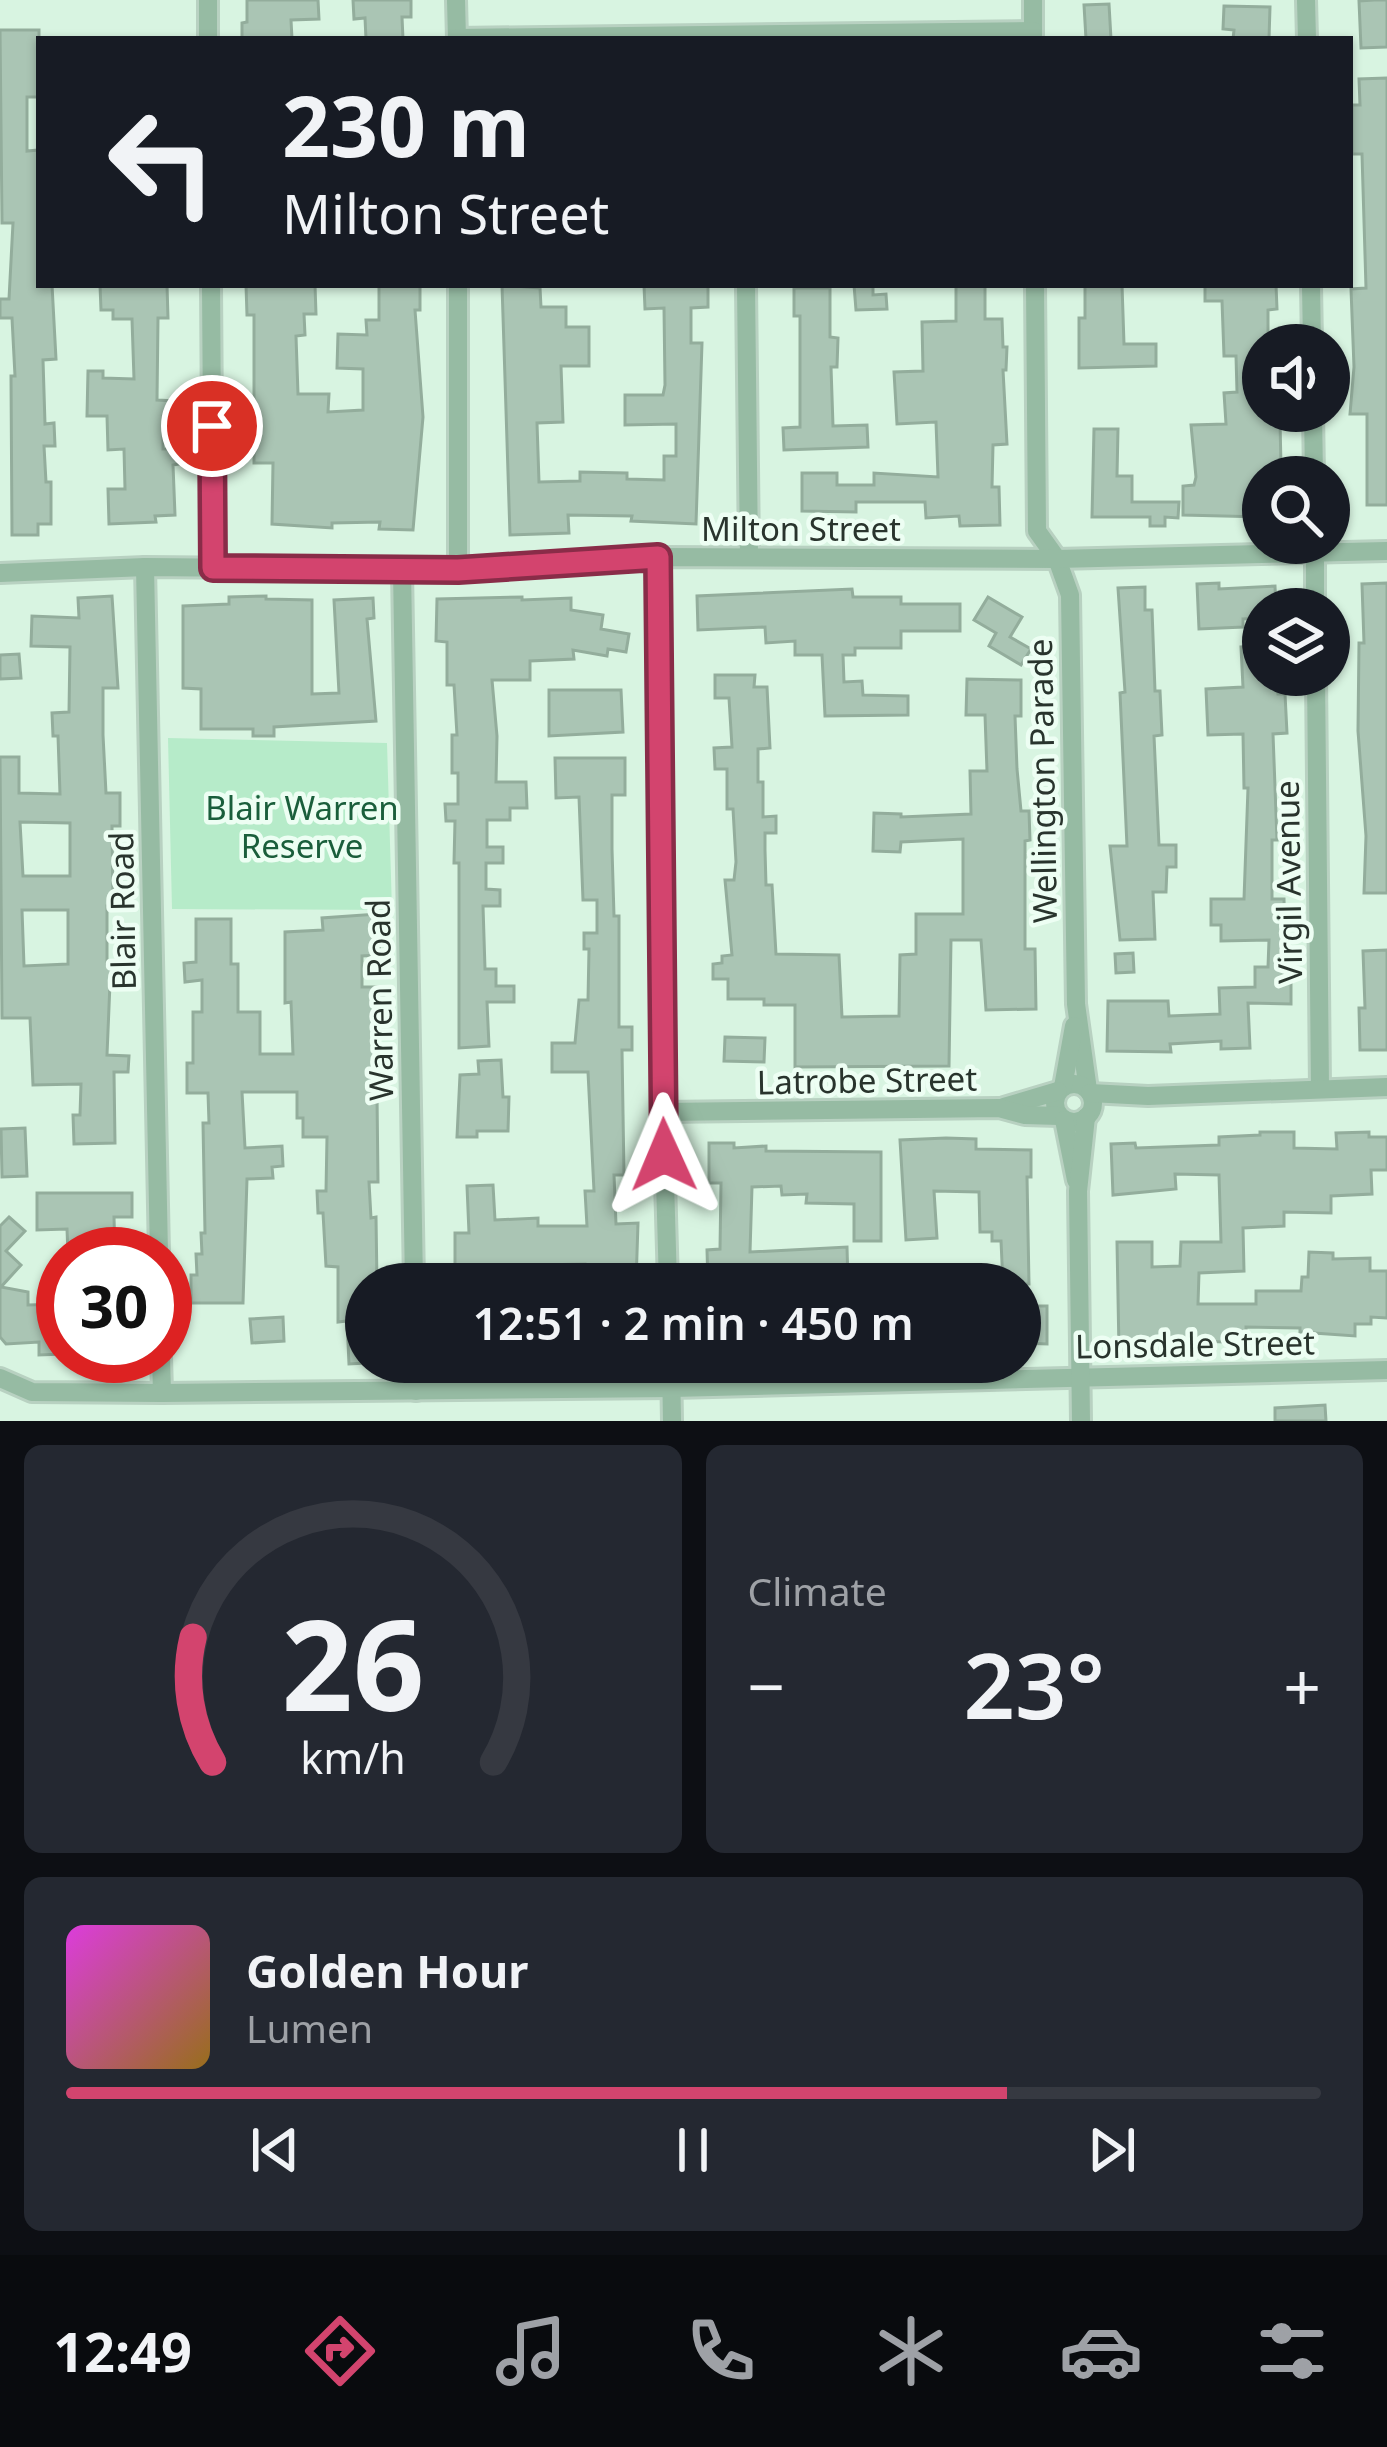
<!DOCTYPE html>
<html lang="en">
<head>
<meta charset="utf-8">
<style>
  body { margin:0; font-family:"Noto Sans",sans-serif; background:#242831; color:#f1f3f6; height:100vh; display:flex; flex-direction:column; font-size:45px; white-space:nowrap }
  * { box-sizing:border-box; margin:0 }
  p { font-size:39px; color:#9ea1a6 }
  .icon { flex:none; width:66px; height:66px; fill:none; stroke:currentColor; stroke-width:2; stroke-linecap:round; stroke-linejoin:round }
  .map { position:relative; height:1421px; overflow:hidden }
  .side { display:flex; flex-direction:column; gap:24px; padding:24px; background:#0d0f14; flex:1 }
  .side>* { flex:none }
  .guide { position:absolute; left:36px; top:36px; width:1317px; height:252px; border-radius:0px; box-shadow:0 3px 9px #0004; background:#171b24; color:#f1f3f6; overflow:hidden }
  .fabs { position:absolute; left:1242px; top:324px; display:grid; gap:24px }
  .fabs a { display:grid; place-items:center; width:108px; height:108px; border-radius:50%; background:#171b24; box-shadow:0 3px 9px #0004; font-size:60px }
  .speed { position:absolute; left:36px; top:1227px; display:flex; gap:24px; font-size:60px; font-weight:700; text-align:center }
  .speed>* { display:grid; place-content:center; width:156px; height:156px; border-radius:50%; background:#171b24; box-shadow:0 3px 9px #0004; line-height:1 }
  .speed .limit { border:18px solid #d22; background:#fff; color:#111 }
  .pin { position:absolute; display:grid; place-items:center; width:102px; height:102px; color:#fff; margin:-51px; border:6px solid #fff; border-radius:50%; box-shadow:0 3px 12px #0007 }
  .me { position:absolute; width:132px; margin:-66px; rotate:359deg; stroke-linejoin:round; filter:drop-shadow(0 0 9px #0008) }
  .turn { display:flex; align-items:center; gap:42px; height:252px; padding:0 48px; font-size:54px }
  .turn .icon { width:156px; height:156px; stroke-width:2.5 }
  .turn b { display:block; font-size:84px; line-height:102px }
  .big { font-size:90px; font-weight:600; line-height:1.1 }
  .side .card { flex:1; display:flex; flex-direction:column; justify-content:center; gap:18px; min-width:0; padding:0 42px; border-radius:18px; background:#242831 }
  .side .dial { align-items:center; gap:0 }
  .dial svg { height:312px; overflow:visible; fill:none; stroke:#363941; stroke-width:7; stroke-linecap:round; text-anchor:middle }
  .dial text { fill:#f1f3f6; stroke:none }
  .song { display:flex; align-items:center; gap:36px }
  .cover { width:144px; height:144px; border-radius:18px; background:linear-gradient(135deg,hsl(300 70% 55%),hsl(40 70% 35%)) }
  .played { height:12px; border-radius:6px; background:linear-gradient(90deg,#d3446e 75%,#363941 75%) }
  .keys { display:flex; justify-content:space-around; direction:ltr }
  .heat { display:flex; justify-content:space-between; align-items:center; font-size:66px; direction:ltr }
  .side .tiles { flex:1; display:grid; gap:24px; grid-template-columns:1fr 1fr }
  .card:last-child { grid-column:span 2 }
  .trip { position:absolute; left:345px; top:1263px; width:696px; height:120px; border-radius:60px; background:#171b24; box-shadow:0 3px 9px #0004; font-weight:600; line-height:120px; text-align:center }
  .menu { display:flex; height:192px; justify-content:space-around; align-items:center; background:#090b0e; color:#9ea1a6 }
  .menu .icon { width:84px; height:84px }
  .menu .on { color:#d3446e }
  .menu b { font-size:54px; color:#f1f3f6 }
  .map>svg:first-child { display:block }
  .green { fill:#b6ebc9 }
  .building { fill:#aac5b4; stroke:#93ad9c; stroke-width:3; fill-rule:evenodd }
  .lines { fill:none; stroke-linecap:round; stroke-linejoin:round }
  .minor-casing { stroke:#b8d1c1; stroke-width:24 }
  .minor { stroke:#96bba3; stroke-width:18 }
  .route-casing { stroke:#892c48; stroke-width:30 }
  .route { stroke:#d3446e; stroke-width:21 }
  .labels { text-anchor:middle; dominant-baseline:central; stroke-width:9; stroke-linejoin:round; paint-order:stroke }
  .street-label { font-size:33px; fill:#29342d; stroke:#edfef3 }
  .park-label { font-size:33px; fill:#1a5e3b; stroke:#edfef3 }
</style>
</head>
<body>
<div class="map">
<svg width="1387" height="1421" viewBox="0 0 1387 1421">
  <rect width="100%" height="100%" fill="#d8f4e1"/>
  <polygon class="green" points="168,738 387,743 392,910 172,909"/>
  <g class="building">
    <polygon points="247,0 318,0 319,19 291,20 292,39 242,39 242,23 247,22"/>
    <polygon points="353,0 411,0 411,17 402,17 403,39 366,39 365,18 354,19"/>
    <polygon points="1374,0 1387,0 1387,47 1361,48 1359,1"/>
    <polygon points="1109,4 1111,39 1086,39 1084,5"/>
    <polygon points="1224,6 1270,7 1269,39 1233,39 1234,30 1223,29"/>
    <polygon points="0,30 39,30 39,97 27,97 27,151 39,150 39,285 52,285 56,359 43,360 45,424 54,423 55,446 44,446 46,482 51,482 51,524 38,524 38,535 12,535 11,376 15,376 12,318 0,318 0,299 9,299 13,223 2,223"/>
    <polygon points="1387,78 1387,505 1367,505 1367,414 1350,414 1354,367 1351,289 1366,288 1362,154 1352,154 1352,105 1360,105 1359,79"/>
    <polygon points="100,285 167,285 168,318 158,318 157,400 176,401 176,416 163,416 163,449 179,449 179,464 173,465 175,515 155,516 156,522 109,524 108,489 125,489 124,449 108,450 107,416 87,416 88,371 103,371 103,378 134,379 132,319 113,319 113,310 101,310"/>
    <polygon points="246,285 315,285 316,314 304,314 305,335 296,336 298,394 329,394 328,412 363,410 363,369 337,368 338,334 367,335 366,320 379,320 379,285 420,285 420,310 415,310 423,417 413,530 379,529 380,522 332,523 332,528 272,524 273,463 254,463 254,315 247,315"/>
    <polygon points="502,285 540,288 541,307 566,307 566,327 589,327 589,366 561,366 563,422 537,423 539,482 580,481 580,472 627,473 627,479 664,480 664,456 676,456 676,424 625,425 625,395 663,395 665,385 664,308 645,309 644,285 708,285 708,307 691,308 691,343 702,343 696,524 631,521 632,516 568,515 569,533 510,535"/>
    <polygon points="854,285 873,285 873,295 886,294 887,309 856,310"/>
    <polygon points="956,285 985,285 985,319 1002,319 1003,347 1007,347 1006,370 1003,370 1007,444 993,445 992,487 999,487 1000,525 960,526 959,516 926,518 925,502 856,502 856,512 802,511 802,473 837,473 837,485 874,485 874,473 938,477 936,422 897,424 894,372 923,371 922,322 956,321"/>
    <polygon points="1085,285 1122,285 1124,344 1156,344 1156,366 1079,368 1079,318 1085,318"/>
    <polygon points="1205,285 1276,285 1277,309 1268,310 1268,345 1263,345 1263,411 1272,411 1273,422 1280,421 1281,467 1270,468 1270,477 1263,477 1263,517 1183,515 1183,486 1194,485 1196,477 1191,425 1226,424 1224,393 1237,392 1236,356 1224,356 1222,301 1205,301"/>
    <polygon points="794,288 830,288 830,337 838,338 837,367 831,367 833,426 867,425 868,447 784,450 783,428 800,427 800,316 794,316"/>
    <polygon points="1094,429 1118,429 1117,476 1132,476 1132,502 1179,502 1178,518 1165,517 1165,526 1150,526 1150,517 1092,517"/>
    <polygon points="1219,583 1219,589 1275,586 1276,609 1263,609 1263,618 1243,619 1243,627 1199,629 1197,584"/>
    <polygon points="1387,583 1387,893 1364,893 1366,836 1358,731 1359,643 1364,643 1362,584"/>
    <polygon points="1145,587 1145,610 1152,610 1155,691 1160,691 1162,735 1154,736 1159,845 1176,845 1176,867 1167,867 1166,892 1153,892 1155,939 1120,940 1110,846 1127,846 1120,693 1125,692 1118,588"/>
    <polygon points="852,589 853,597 901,597 901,604 960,604 960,631 901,631 901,648 855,648 855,655 843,655 844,682 862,681 863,695 908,696 908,715 825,716 822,655 795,655 795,641 766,643 765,627 698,630 697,596"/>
    <path d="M 112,596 L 118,688 L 103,688 L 103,735 L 106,793 L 120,793 L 120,826 L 112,826 L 113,906 L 107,906 L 107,964 L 125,964 L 125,984 L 110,983 L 107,1055 L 129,1056 L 128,1072 L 114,1072 L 115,1143 L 74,1144 L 73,1115 L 80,1115 L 81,1084 L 33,1085 L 30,1018 L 2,1018 L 0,757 L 19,757 L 19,793 L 60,794 L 58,736 L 53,736 L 52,713 L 69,712 L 70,647 L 31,646 L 32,616 L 79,618 L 78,598 ZM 20,822 L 70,823 L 70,876 L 23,876 ZM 22,910 L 68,910 L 68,964 L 24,966 Z"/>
    <polygon points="266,596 266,599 312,600 312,694 339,693 334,600 373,598 374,618 367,619 376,721 274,727 274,736 253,736 253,729 201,729 201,689 183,688 183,606 229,604 229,597"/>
    <polygon points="522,597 522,600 571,598 571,610 603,615 601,629 629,634 626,652 608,649 607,656 573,650 574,659 530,661 530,680 492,680 497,736 496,782 526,782 527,808 510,808 510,820 487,820 487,847 503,847 503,863 486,863 486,889 500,890 500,906 483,906 485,969 496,969 496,986 514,986 514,1002 487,1002 489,1046 459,1048 459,863 454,863 455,821 446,821 445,804 458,804 458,773 452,773 452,735 457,735 454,685 447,685 447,642 436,641 437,599"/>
    <polygon points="988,597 1022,617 1010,637 1031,649 1021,665 989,646 996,633 974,620"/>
    <polygon points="1263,646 1263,675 1277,675 1278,694 1285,694 1287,733 1273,734 1277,840 1272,840 1272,899 1284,899 1285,953 1291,953 1291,1004 1248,1003 1250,1048 1221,1049 1221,1041 1170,1044 1171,1052 1107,1051 1108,1001 1168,1001 1169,1016 1220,1014 1219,988 1255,987 1255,967 1268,967 1269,940 1221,941 1221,925 1211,925 1211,899 1244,899 1248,788 1244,788 1243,734 1208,735 1206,689 1243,687 1241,647"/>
    <polygon points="19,654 21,678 0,679 0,655"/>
    <polygon points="715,675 755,675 754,687 767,687 770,748 758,749 758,782 763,782 763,817 776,816 776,833 765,833 765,850 766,885 772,885 776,954 839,955 842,1017 899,1016 900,955 916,954 916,914 963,914 963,839 901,842 900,852 873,851 874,813 901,814 901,817 971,814 970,771 987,771 985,715 966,715 967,679 1021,680 1021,716 1015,716 1017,769 1021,811 1029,811 1030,840 1025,841 1025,949 1035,949 1036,1009 986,1010 981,940 951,940 949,1066 795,1067 795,1005 764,1005 764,999 728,999 728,979 713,979 713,964 722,963 722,956 732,955 725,880 734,880 736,862 733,809 727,809 727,769 715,769 714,748 732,747 729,698 715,698"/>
    <polygon points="549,690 621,690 623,732 549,736"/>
    <polygon points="555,758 625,758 625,795 612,795 612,849 614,916 619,916 619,1027 632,1027 632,1050 622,1050 624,1175 614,1175 616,1224 638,1223 636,1284 586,1284 585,1264 539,1265 539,1284 455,1284 455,1233 469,1233 467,1186 493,1185 495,1220 538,1218 538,1226 587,1226 585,1191 594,1191 588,1072 552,1072 552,1043 575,1043 579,1000 588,1000 589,949 584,949 584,933 597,933 597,900 583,900 579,797 556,798"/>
    <polygon points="377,914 380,955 362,956 362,987 384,987 384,1003 376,1003 377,1066 381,1066 377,1095 378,1182 369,1182 371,1218 376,1217 377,1284 366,1284 366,1363 349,1364 347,1321 338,1322 338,1267 326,1266 323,1213 318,1213 317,1191 326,1191 327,1137 303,1137 303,1118 297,1118 297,1092 242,1092 245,1148 282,1146 283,1166 272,1167 273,1178 247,1179 243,1303 191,1303 191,1275 197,1275 196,1254 202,1254 201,1233 205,1233 203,1123 209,1123 208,1093 187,1093 187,1063 193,1063 193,1012 202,1012 202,980 185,982 184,963 196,962 196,919 231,919 231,964 238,964 238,1012 260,1012 260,1054 293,1054 291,1002 285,1003 285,932 323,930 322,918"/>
    <polygon points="1387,950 1387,1050 1360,1050 1359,1008 1365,1008 1363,951"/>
    <polygon points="1133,953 1134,972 1116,973 1115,954"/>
    <polygon points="725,1037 765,1038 764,1062 724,1061"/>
    <polygon points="501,1060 503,1097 509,1097 508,1131 477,1131 477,1137 457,1137 460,1075 479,1074 478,1061"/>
    <polygon points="25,1128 27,1176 2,1177 1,1129"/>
    <polygon points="1260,1132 1294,1132 1294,1148 1337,1149 1336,1133 1369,1132 1369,1137 1387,1137 1387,1170 1371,1170 1372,1194 1331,1196 1331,1213 1284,1212 1284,1226 1243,1228 1244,1271 1199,1273 1198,1304 1256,1304 1256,1291 1301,1291 1302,1277 1308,1277 1309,1252 1333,1253 1333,1259 1370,1258 1370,1271 1387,1271 1387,1318 1371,1317 1371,1324 1355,1324 1355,1336 1300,1332 1300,1328 1246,1327 1246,1343 1155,1339 1155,1350 1119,1351 1117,1242 1152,1242 1152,1267 1180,1266 1181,1242 1221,1242 1219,1175 1175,1174 1176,1189 1113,1195 1111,1144 1135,1143 1136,1148 1219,1145 1219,1137 1260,1135"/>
    <polygon points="946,1138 976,1139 976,1149 1031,1150 1031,1177 1027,1177 1029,1284 1003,1284 1001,1241 992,1241 992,1232 980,1232 979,1192 934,1191 937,1238 906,1240 900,1140"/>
    <polygon points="709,1143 734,1143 734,1148 766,1146 766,1151 881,1152 881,1241 854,1241 854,1204 806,1203 807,1194 782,1195 781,1186 752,1187 750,1252 847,1247 848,1284 708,1284 707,1250 720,1249 721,1183 709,1183"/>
    <polygon points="37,1193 132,1193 132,1217 114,1217 115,1254 68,1254 67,1229 37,1230"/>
    <polygon points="9,1217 25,1231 6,1251 21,1265 1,1287 28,1292 28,1305 63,1304 63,1354 39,1355 39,1342 6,1344 0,1337 0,1226"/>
    <polygon points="1020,1306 1047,1306 1047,1344 1020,1343"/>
    <polygon points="283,1317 284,1341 252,1343 250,1319"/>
    <polygon points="1325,1405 1326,1421 1275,1421 1275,1408"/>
  </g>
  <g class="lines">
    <defs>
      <g id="minor">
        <polyline points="208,0 208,39"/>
        <polyline points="456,0 457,39"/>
        <polyline points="1033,0 1033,37"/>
        <polyline points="1306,0 1307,39"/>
        <polyline points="457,38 1033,31"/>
        <polyline points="211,285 213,568"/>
        <polyline points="458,285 458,570"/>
        <polyline points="746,285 749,557"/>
        <polyline points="1035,285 1037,531 1057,559 1070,595 1076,1004 1088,1090"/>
        <polyline points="1311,285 1312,345"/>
        <polyline points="1313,411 1314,477"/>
        <polyline points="1315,543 1315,609"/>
        <polyline points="658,557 663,1112 668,1284"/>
        <polyline points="145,567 159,1254"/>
        <polyline points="402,570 414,1284"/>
        <polyline points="0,573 145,567 458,570 658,557 1057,559 1387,551"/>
        <polyline points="1316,675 1320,1088"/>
        <circle cx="1074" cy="1103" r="19"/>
        <polyline points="1063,1087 1074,1026"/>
        <polyline points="1090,1093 1148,1096 1387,1087"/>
        <polyline points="1004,1107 1058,1091"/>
        <polyline points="663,1112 999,1108 1025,1115 1059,1116"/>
        <polyline points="1064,1120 1076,1180"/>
        <polyline points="161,1356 162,1393"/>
        <polyline points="416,1362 416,1391"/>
        <polyline points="671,1362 672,1421"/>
        <polyline points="0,1378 32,1392 162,1393 672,1388 1387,1370"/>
        <polyline points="1081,1421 1078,1191 1086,1117"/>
      </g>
    </defs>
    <use href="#minor" class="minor-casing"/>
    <use href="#minor" class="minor"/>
  </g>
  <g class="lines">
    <defs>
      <polyline id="route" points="212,426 213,568 458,570 658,557 664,1155"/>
    </defs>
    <use href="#route" class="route-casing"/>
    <use href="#route" class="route"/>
  </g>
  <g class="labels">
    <g class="street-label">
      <text x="801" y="528">Milton Street</text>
      <text transform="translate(1042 781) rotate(-91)">Wellington Parade</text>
      <text transform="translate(1288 882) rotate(-91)">Virgil Avenue</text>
      <text transform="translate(122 911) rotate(-91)">Blair Road</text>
      <text transform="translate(379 1000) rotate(-91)">Warren Road</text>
      <text transform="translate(867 1080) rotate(-1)">Latrobe Street</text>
      <text transform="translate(1195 1344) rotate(-1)">Lonsdale Street</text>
    </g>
    <g class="park-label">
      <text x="302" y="807">Blair Warren<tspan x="302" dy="38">Reserve</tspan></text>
    </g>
  </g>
</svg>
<div class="fabs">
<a><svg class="icon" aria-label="sound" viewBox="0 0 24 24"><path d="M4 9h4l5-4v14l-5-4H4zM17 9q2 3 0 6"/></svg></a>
<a><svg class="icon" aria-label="search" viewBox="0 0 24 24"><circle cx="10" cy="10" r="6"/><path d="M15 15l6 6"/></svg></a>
<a><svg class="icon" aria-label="layers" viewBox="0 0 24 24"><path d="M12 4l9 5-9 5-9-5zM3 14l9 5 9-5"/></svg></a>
</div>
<div class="speed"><div class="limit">30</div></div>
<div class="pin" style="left:212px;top:426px;background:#d93025"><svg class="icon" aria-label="arrive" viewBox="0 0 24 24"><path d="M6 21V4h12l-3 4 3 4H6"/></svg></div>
<svg class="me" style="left:664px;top:1155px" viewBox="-20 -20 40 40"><path d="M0-17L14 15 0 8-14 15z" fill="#d3446e" stroke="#fff" stroke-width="4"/></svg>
<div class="trip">12:51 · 2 min · 450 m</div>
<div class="guide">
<div class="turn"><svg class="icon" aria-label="left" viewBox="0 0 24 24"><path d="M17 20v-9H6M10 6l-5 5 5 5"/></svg><div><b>230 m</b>Milton Street</div></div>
</div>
</div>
<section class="side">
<div class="tiles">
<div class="card dial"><svg viewBox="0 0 100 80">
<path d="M14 69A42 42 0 1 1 86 69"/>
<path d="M14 69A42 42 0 0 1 9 37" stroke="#d3446e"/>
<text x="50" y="56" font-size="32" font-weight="700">26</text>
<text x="50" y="72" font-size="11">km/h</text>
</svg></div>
<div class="card"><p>Climate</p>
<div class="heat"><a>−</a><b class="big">23°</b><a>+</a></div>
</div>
<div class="card">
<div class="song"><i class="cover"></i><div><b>Golden Hour</b><p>Lumen</p></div></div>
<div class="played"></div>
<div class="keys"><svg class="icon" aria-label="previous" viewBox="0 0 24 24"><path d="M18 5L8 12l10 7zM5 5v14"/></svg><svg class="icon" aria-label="pause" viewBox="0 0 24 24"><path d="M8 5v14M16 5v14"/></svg><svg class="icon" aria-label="next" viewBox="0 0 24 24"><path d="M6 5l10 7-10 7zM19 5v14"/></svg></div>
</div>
</div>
</section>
<nav class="menu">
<b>12:49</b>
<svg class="icon on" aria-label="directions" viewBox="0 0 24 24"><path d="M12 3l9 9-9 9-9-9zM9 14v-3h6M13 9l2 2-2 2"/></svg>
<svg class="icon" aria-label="music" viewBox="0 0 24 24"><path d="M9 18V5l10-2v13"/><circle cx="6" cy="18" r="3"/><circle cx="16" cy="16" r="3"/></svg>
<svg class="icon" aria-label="phone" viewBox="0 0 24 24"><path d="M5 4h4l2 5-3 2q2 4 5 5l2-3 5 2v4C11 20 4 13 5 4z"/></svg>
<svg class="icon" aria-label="climate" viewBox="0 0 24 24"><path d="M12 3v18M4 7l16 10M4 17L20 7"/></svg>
<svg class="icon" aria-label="car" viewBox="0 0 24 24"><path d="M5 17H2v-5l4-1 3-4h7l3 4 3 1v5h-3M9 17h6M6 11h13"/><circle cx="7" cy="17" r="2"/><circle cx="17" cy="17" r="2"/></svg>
<svg class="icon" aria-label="filters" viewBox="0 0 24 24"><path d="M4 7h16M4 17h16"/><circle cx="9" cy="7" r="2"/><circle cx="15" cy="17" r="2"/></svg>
</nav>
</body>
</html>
